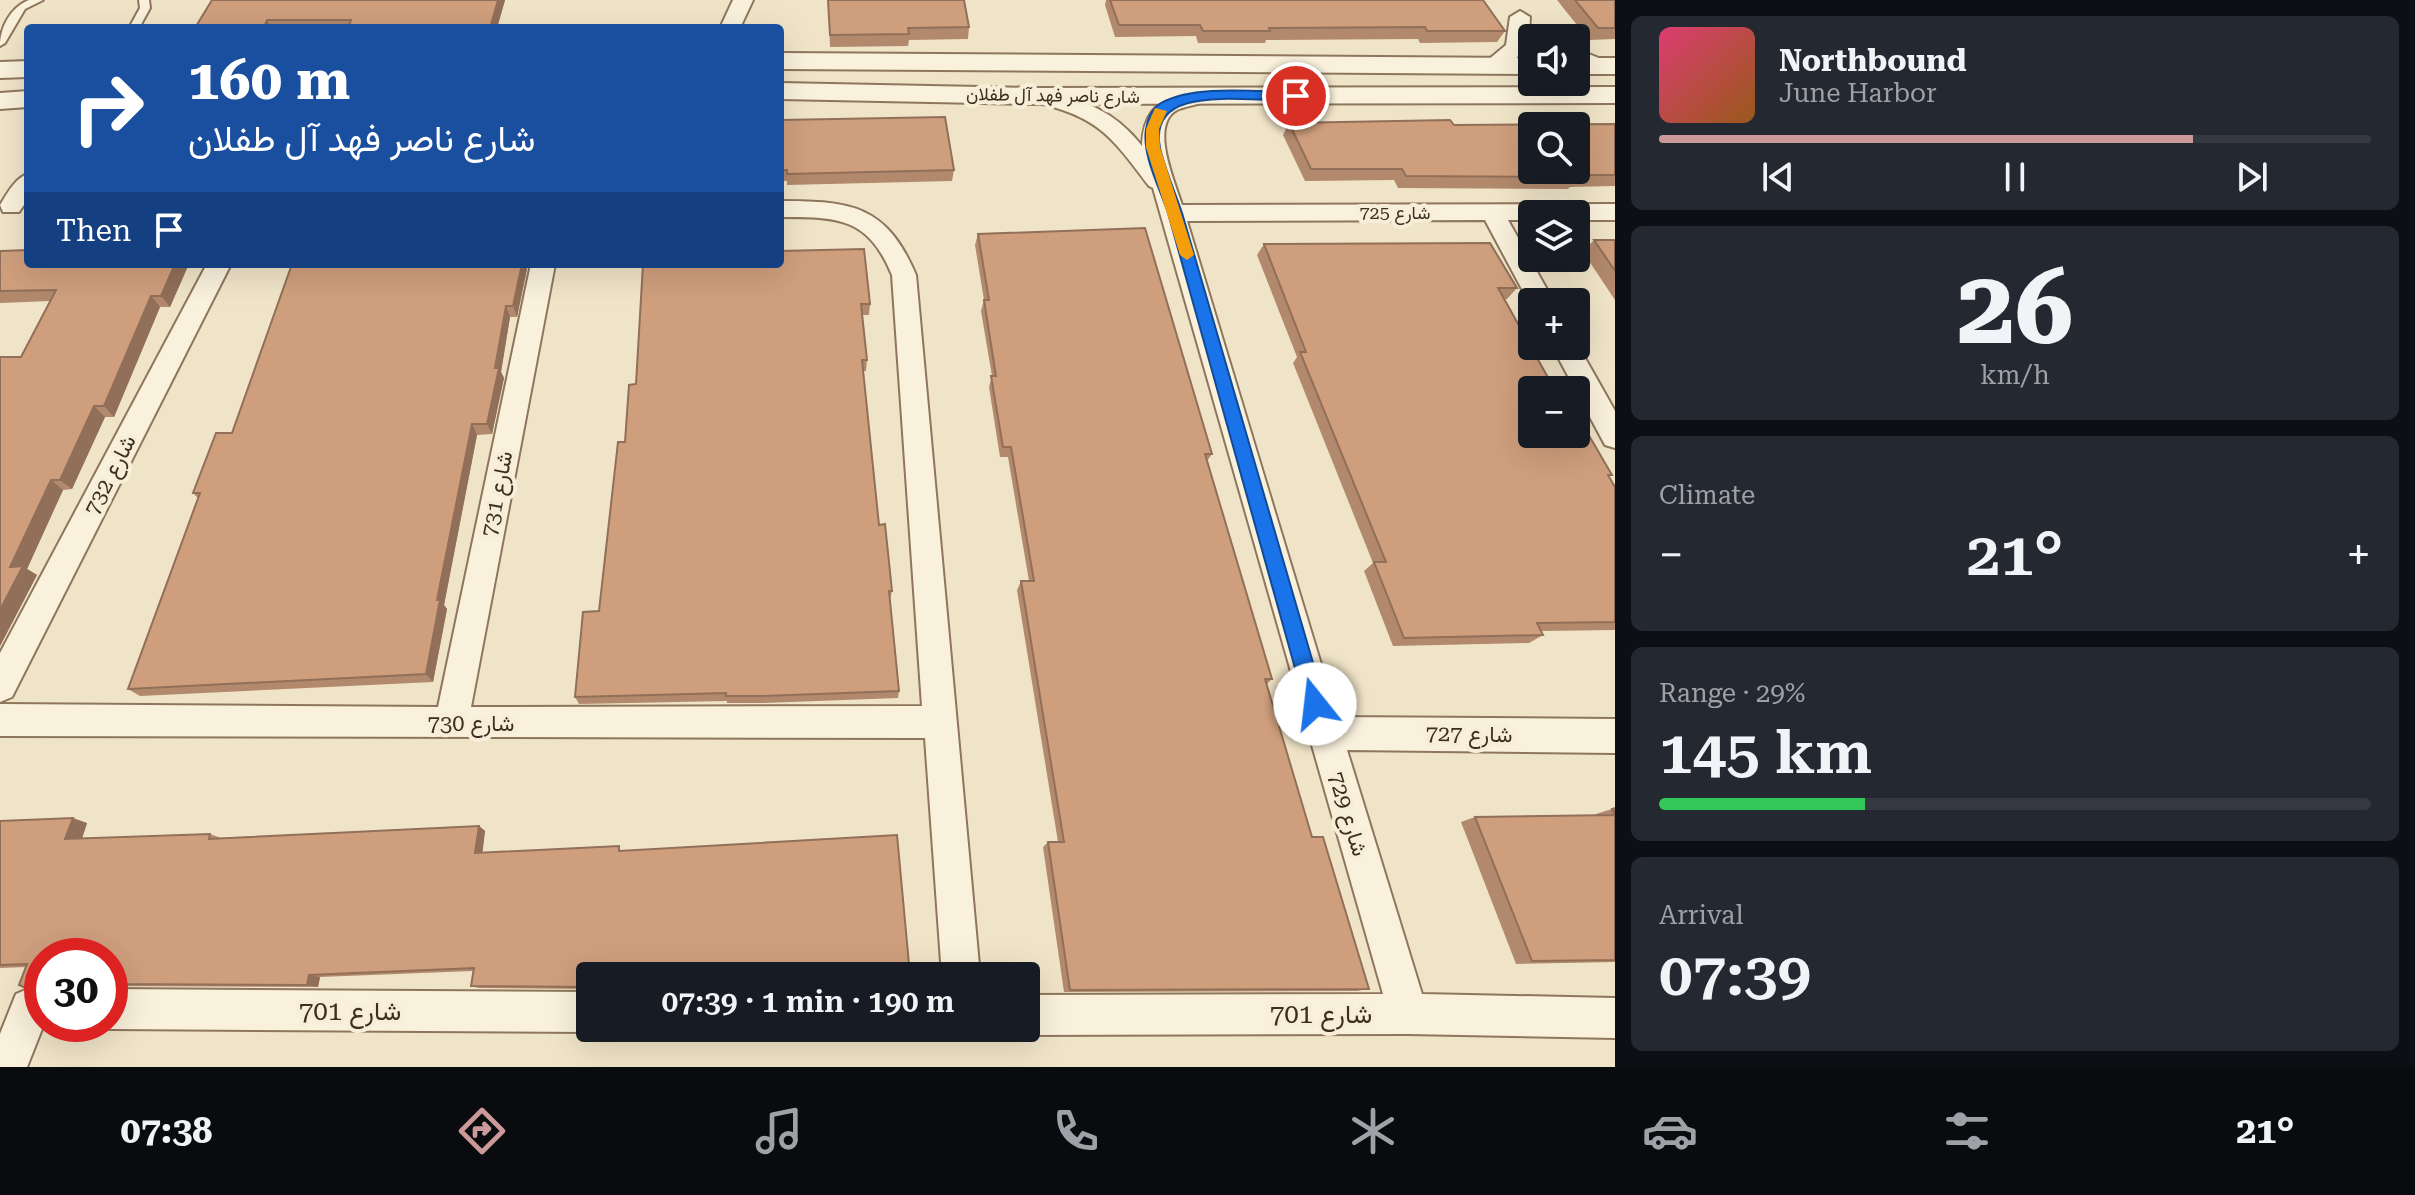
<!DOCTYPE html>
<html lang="en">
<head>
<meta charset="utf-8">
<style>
  body { margin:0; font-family:"Roboto Serif",Vazirmatn,serif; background:#242831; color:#f1f3f6; height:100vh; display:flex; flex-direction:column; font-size:30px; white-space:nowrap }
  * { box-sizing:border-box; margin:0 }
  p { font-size:26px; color:#9ea1a6 }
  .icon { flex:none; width:44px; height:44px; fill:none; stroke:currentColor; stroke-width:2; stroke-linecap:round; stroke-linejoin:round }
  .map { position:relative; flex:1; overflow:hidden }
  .side { display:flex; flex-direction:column; gap:16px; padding:16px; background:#0d0f14; width:800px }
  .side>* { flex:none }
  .top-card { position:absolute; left:24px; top:24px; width:760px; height:244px; border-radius:8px; box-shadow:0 8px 32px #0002; background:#1a4fa0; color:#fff; overflow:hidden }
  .tools { position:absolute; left:1518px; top:24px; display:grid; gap:16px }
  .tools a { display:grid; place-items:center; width:72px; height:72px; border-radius:8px; background:#171b24; box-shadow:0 8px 32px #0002; font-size:40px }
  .speed { position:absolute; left:24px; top:938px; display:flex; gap:16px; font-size:40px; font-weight:700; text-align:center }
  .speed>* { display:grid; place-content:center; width:104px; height:104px; border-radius:50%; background:#171b24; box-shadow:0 8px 32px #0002; line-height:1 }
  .speed .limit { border:12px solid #d22; background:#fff; color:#111 }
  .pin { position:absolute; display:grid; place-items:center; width:68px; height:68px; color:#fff; margin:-34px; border:4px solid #fff; border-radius:50%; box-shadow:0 2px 8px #0007 }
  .me { position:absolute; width:88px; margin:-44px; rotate:344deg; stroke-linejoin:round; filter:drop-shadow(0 0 6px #0008) }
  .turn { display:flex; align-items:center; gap:28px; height:168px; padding:0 32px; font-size:36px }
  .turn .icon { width:104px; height:104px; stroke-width:2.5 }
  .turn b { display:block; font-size:56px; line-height:68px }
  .then { display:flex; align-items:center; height:76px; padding:0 32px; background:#0003; gap:16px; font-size:30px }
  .big { font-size:60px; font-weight:600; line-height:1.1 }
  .side .widget { flex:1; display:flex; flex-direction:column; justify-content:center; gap:12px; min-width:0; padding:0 28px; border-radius:12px; background:#242831 }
  .side .dial { align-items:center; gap:0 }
  .dial b { font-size:104px; line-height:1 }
  .song { display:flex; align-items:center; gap:24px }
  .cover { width:96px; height:96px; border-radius:12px; background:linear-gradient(135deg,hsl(340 70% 55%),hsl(30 70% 35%)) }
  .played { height:8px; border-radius:4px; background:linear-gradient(90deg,#cc999b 75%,#363941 75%) }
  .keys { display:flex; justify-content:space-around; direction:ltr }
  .heat { display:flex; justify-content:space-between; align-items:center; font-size:44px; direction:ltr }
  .charge { height:12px; border-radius:6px; background:linear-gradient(90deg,#34c759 29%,#363941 0) }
  .trip { position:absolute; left:576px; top:962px; width:464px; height:80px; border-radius:8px; background:#171b24; box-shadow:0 8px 32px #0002; font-weight:600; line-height:80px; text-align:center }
  .tabs { display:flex; height:128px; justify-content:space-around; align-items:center; background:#090b0e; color:#9ea1a6 }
  .tabs .icon { width:56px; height:56px }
  .tabs .active { color:#cc999b }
  .tabs b { font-size:36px; color:#f1f3f6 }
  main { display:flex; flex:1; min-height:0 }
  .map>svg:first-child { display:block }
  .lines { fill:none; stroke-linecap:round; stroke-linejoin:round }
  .service-casing { stroke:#8d765c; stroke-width:4 }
  .minor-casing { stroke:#8d765c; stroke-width:4 }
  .tertiary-casing { stroke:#8d765c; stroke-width:4 }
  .service { fill:#faf1dc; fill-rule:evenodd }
  .minor { fill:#faf1dc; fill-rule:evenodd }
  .tertiary { fill:#faf1dc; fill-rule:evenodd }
  .wall { fill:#b2896c }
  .shaded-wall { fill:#916f58 }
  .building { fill:#cf9f7d; stroke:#916f58; stroke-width:2; fill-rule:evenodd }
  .route { fill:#1a73e8; stroke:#114b97; stroke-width:2 }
  .slow { fill:#f59e0b }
  .labels { text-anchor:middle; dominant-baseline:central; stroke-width:8; stroke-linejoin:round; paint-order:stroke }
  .far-street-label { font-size:18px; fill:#3d2e20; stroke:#f7eed8 }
  .street-label { font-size:22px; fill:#3d2e20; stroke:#f7eed8 }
  .near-street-label { font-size:26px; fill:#3d2e20; stroke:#f7eed8 }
</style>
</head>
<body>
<main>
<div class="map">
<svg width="1615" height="1067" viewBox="0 0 1615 1067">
  <rect width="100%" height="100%" fill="#f0e4c8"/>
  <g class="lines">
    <defs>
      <g id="service">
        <path d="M 29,0 L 43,0 L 25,9 L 5,43 L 0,46 C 0,27 11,7 29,0 Z"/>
        <polygon points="139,0 149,0 150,8 139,28 129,28 140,8"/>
      </g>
      <g id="minor">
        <polygon points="733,0 753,0 740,28 720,28"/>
        <path d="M 1520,11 L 1530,17 C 1530,41 1515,77 1485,69 L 1482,65 L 1506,45 L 1510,17 Z"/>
        <polygon points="1576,49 1609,62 1612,66 1602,72 1576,62"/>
        <path d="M 1039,90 C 1082,99 1114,110 1142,146 C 1143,116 1154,102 1183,94 C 1192,92 1199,89 1209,91 L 1212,96 C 1204,105 1188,105 1177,110 C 1149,125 1175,182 1182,205 L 1615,204 L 1615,220 L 1576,220 L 1576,214 L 1532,214 L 1532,220 L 1508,220 L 1554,302 L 1532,302 L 1532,308 L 1485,220 L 1187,221 L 1337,717 L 1615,719 L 1615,753 L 1347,750 L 1422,994 L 1615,998 L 1615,1038 L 1408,1034 L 1026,1035 L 1012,1029 L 1026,1028 L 1026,995 L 1383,994 L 1153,188 L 1149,186 C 1109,133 1098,117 1031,101 L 1028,96 L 1031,91 Z"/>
        <path d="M 28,174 L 28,199 L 19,212 L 3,212 L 0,205 C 7,194 15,178 28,174 Z"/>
        <path d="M 780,201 C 852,201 886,205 916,275 L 980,976 L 942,976 L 925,738 L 0,736 L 0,704 L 438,707 L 531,264 L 555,264 L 471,707 L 922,706 L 892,275 C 868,217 838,217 780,217 Z"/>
        <polygon points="207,264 231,264 12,697 0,702 0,653"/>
        <polygon points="1576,342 1615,411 1615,448 1605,445 1552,346 1576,346"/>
        <polygon points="30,988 42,993 44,1024 27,1067 0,1067 0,1034 16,994"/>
        <polygon points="110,989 590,992 590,1028 599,1028 590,1032 110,1029 99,1024 110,1024"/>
      </g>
      <g id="tertiary">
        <polygon points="780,53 1532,58 1532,74 780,69"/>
        <rect x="1576" y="58" width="39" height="16"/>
        <polygon points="28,61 28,77 0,78 0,62"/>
        <polygon points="780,83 1037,88 1615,87 1615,103 1037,104 780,99"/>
        <polygon points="28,91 28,107 0,109 0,93"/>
      </g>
    </defs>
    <use href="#service" class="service-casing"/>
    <use href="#minor" class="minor-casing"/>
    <use href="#tertiary" class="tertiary-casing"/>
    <use href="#service" class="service"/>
    <use href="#minor" class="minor"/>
    <use href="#tertiary" class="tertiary"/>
  </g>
  <g class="wall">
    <polygon points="212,0 505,0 497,28 195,28"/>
    <polygon points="828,0 964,0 969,27 968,39 909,40 908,46 830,47"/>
    <polygon points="1106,0 1483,0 1505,31 1497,42 1420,43 1418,39 1266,40 1265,43 1198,43 1196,36 1115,37 1105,5"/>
    <polygon points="1557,0 1615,0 1615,39 1589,40"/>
    <polygon points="780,115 780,120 954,170 952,181 787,185 787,181 780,181"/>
    <polygon points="1289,123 1454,125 1615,124 1615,186 1570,187 1568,189 1398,188 1394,180 1305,181 1283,135"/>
    <polygon points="978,234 1212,454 1207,461 1272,679 1267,684 1312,837 1369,989 1357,991 1064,992 1043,847 1048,842 1058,842 1017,590 1021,581 1029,581 1008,457 1000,457 989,387 992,376 981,311 984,300 975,245"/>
    <polygon points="1594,240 1615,240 1615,300 1583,252"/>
    <polygon points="1264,244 1517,288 1507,299 1504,299 1532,390 1612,475 1609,477 1615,487 1615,630 1541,631 1543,635 1529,643 1393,646 1364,571 1373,563 1293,363 1297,357 1257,255"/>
    <polygon points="864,249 870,304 869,315 862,315 867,360 866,371 863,371 879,525 892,591 890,599 899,691 898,698 764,703 727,703 727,701 579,704 575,697 599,611 625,442 636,384"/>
    <polygon points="0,251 28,264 188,266 170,307 160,307 114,417 105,417 72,489 63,490 27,569 37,575 0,646 0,357 21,357 50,301 0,303"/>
    <polygon points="528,264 517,317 510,317 501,372 504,378 492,434 477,435 444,605 447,609 433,682 140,696 128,689 198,498 193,493 232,433"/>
    <polygon points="1615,808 1615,962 1516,964 1461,822 1475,817 1596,816 1596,814"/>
    <polygon points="0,821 87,823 82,839 210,834 221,838 479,826 485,831 482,852 623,851 909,964 907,966 748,974 748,976 590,976 590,995 588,994 586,989 479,988 471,986 473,971 320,977 318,987 110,986 110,956 26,967 0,968"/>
  </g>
  <g class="shaded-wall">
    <polygon points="498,0 505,0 497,28 492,28 491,25"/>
    <polygon points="267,20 271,28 264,27"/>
    <polygon points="175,264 186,264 188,266 170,307 161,296"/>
    <polygon points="522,264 528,264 517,317 513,306"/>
    <polygon points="151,296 160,307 114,417 104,406"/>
    <polygon points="506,306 510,317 501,372 504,378 492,434 487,424"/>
    <polygon points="94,406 105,417 72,489 60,480"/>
    <polygon points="472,424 477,435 444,605 447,609 433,682 426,674 437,600"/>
    <polygon points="51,480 63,490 27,569 37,575 0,646 0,610 10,567"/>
    <polygon points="73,818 87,823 80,844 65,839"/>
    <polygon points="479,826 485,831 482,857 475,853"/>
    <polygon points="309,975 320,977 318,987 307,985"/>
  </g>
  <g class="building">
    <polygon points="212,0 498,0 491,25 349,26 351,20 267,20 264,27 195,28"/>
    <polygon points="828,0 964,0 969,27 908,28 909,34 830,35"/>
    <polygon points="1110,0 1483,0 1505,31 1427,31 1425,27 1269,28 1270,31 1203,31 1200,25 1119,25"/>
    <polygon points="1575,0 1615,0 1615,28 1598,28"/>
    <polygon points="780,115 780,120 945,117 954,170 787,174 787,170 780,170"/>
    <path d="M 1450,120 L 1454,125 L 1615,124 L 1615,175 L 1576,175 L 1578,177 L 1406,176 L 1402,169 L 1311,169 L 1289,123 ZM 1532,126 L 1576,126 L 1576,170 L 1532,170 Z"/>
    <polygon points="1145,228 1212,454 1205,454 1272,679 1265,679 1312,837 1323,837 1369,989 1070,990 1048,842 1064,842 1021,581 1034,581 1011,447 1003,447 991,376 996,376 984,300 989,300 978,234"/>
    <polygon points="1594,240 1615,240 1615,271"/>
    <polygon points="1490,243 1517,288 1498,288 1555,390 1532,390 1532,434 1576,434 1576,415 1577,415 1612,475 1608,475 1615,487 1615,622 1537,623 1543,635 1404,638 1374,562 1386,562 1300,352 1306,352 1264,244"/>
    <polygon points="864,249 870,304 861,304 867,360 862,360 879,525 885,524 892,591 889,591 899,691 763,696 726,696 726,693 575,697 583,612 599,611 618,442 625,442 629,385 636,384 643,264 780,264 780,251"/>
    <polygon points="28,250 28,264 175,264 161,296 151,296 104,406 94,406 60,480 51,480 10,567 23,566 0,610 0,357 21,357 56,290 0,291 0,251"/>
    <polygon points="292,264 522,264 513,306 506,306 495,368 499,368 487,424 472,424 437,600 440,600 426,674 128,689 200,493 193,493 216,433 232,433"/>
    <polygon points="1615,808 1615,960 1532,961 1475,817 1615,815 1612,809"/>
    <polygon points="73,818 65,839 210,834 209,839 479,826 475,853 619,846 619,851 897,835 909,964 746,971 746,976 590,976 590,994 588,994 585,987 471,986 474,968 309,975 307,985 110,984 110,956 42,956 42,994 28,995 26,988 19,985 27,964 0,965 0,821"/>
  </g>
  <path class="route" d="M 1296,92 L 1301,93 L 1301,99 C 1261,106 1146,77 1160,148 C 1165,170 1175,192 1182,213 L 1325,704 L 1322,711 L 1315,714 L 1308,711 L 1305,704 L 1168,213 C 1160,188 1142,156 1146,129 C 1147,120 1152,108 1161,103 C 1195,84 1258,92 1296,92 Z"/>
  <polygon class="slow" points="1155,108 1167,111 1159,129 1160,147 1194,255 1187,260 1180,255 1146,147 1146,129"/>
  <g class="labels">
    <g class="far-street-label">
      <text transform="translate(1053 95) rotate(1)">شارع ناصر فهد آل طفلان</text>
      <text x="1395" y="212">شارع 725</text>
    </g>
    <g class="street-label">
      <text transform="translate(110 475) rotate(-63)">شارع 732</text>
      <text transform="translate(497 494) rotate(-79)">شارع 731</text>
      <text x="471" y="723">شارع 730</text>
      <text transform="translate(1469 734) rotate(1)">شارع 727</text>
      <text transform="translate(1348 814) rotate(73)">شارع 729</text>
    </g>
    <g class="near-street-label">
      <text x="350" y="1011">شارع 701</text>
      <text x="1321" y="1014">شارع 701</text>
    </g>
  </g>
</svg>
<div class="tools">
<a><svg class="icon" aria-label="sound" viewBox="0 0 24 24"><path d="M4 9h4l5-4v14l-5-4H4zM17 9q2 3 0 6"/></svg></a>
<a><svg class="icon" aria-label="search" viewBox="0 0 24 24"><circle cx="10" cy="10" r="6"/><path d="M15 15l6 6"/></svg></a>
<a><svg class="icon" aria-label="layers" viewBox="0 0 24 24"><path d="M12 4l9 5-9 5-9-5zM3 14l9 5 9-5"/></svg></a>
<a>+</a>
<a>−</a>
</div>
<div class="speed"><div class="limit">30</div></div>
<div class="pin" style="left:1296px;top:96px;background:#d93025"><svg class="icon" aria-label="arrive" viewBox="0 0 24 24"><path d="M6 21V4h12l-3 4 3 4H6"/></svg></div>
<svg class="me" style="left:1315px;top:704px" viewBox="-20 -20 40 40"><circle r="19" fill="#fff"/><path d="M0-13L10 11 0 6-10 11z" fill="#1a73e8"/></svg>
<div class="trip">07:39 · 1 min · 190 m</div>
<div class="top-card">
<div class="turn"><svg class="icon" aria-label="right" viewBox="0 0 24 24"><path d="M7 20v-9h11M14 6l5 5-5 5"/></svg><div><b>160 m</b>شارع ناصر فهد آل طفلان</div></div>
<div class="then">Then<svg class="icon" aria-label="arrive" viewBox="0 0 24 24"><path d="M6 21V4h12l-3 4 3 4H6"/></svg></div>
</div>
</div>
<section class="side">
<div class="widget">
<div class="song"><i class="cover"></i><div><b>Northbound</b><p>June Harbor</p></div></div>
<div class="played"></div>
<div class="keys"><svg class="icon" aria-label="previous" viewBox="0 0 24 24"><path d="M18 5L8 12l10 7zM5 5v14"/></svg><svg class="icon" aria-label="pause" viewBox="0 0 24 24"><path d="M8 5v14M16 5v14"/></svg><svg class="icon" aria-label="next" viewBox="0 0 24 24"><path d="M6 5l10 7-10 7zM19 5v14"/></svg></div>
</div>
<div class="widget dial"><b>26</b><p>km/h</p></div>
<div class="widget"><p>Climate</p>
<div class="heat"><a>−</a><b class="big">21°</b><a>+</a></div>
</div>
<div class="widget"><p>Range · 29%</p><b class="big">145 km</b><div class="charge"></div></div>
<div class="widget"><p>Arrival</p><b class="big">07:39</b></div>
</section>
</main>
<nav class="tabs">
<b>07:38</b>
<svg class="icon active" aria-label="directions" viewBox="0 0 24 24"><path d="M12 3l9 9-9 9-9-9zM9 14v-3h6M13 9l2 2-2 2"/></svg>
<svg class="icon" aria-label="music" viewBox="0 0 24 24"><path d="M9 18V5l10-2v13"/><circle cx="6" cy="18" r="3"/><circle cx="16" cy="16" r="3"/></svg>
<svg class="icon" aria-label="phone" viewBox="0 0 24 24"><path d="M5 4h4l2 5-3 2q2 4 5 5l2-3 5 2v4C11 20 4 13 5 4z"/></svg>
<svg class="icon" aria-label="climate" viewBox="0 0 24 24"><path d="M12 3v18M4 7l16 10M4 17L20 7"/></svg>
<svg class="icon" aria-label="car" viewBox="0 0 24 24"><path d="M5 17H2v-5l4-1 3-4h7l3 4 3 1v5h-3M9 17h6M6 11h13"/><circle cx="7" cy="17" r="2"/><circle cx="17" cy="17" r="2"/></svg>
<svg class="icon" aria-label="filters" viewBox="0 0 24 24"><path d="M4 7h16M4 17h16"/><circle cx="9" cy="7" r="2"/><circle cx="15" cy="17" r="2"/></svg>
<b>21°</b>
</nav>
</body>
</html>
